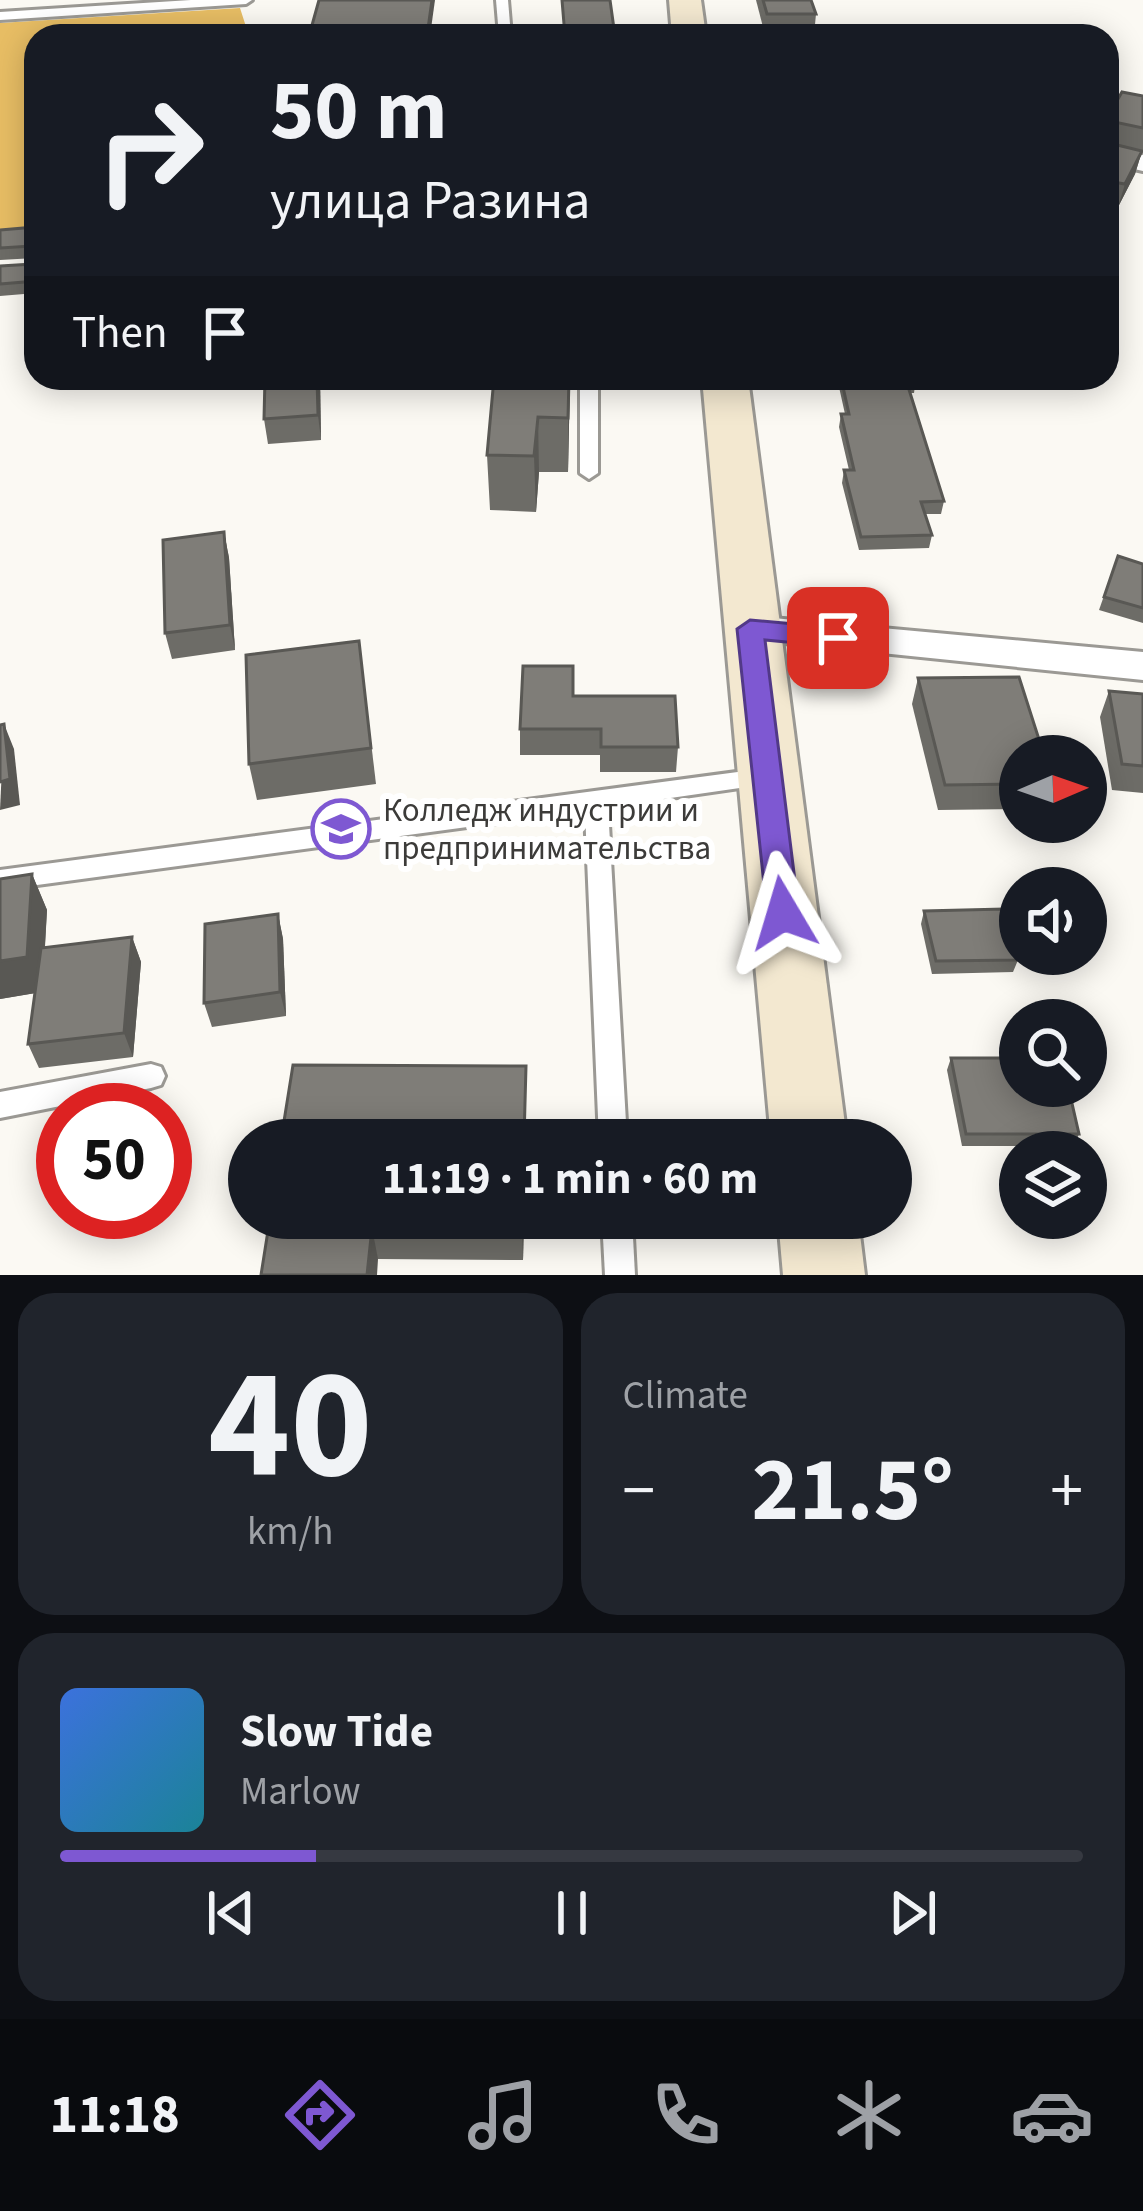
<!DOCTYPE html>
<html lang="en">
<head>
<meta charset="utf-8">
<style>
  body { margin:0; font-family:"Source Sans 3",sans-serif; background:#20242c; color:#f1f3f6; height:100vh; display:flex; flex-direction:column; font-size:45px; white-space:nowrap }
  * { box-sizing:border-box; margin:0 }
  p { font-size:39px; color:#9ea1a6 }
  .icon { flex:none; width:66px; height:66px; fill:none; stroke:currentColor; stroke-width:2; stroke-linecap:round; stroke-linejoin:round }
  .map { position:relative; height:1275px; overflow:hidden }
  .sheet { display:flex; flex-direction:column; gap:18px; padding:18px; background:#0d0f14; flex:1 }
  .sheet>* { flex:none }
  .top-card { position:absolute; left:24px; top:24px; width:1095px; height:366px; border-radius:36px; box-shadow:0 6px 30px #0003; background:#171b24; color:#f1f3f6; overflow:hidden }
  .needle { width:78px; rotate:88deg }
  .buttons { position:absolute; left:999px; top:735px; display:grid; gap:24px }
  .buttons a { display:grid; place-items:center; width:108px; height:108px; border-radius:50%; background:#171b24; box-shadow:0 6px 30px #0003; font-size:60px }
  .speed { position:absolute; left:36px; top:1083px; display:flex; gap:24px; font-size:60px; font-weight:700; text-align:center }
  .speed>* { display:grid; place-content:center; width:156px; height:156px; border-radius:50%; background:#171b24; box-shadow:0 6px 30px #0003; line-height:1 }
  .speed .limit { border:18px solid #d22; background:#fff; color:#111 }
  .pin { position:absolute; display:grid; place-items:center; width:102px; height:102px; color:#fff; margin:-51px; border-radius:24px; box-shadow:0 6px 18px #0006 }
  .me { position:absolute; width:132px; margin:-66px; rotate:353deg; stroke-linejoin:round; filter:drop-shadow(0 0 9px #0008) }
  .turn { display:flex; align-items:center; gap:42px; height:252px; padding:0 48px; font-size:54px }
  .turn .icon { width:156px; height:156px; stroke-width:2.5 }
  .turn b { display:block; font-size:84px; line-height:102px }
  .then { display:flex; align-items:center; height:114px; padding:0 48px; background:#0003; gap:24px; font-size:45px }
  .big { font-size:90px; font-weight:700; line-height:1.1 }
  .sheet .widget { flex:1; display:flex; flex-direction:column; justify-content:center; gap:18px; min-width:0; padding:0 42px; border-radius:36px; background:#20242c }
  .sheet .dial { align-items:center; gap:0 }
  .dial b { font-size:156px; line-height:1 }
  .song { display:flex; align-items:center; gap:36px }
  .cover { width:144px; height:144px; border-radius:18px; background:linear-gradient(135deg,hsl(220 70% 55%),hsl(190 70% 35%)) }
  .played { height:12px; border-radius:6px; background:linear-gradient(90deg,#7e58d2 25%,#363941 25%) }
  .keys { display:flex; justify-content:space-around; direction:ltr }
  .heat { display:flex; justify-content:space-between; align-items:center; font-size:66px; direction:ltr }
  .sheet .tiles { flex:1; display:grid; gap:18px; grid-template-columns:1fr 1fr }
  .widget:last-child { grid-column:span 2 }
  .trip { position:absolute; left:228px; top:1119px; width:684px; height:120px; border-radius:60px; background:#171b24; box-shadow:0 6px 30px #0003; font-weight:700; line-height:120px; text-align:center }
  .tab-bar { display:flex; height:192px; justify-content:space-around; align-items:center; background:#090b0e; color:#9ea1a6 }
  .tab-bar .icon { width:84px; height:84px }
  .tab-bar .selected { color:#7e58d2 }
  .tab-bar b { font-size:54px; color:#f1f3f6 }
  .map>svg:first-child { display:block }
  .forest { fill:#e7bd64 }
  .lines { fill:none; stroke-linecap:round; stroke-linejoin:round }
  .lane-casing { stroke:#9b9994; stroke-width:6 }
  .street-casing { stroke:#9b9994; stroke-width:6 }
  .secondary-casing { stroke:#9b9994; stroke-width:6 }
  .lane { fill:#fff; fill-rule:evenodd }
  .street { fill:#fff; fill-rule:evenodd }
  .secondary { fill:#f3e8d0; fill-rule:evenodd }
  .wall { fill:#6d6c67 }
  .shaded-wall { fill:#595854 }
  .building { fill:#7f7d78; stroke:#595854; stroke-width:3 }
  .route { fill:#7e58d2; stroke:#523988; stroke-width:3 }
  .labels { text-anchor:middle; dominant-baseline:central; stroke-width:12; stroke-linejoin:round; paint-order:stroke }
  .poi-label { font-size:33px; fill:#3c3b39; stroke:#fff; text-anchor:start }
</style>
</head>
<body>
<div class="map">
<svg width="1143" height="1275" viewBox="0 0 1143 1275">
  <rect width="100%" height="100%" fill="#fbf9f3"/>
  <polygon class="forest" points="240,8 249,36 36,36 36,239 0,243 0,23"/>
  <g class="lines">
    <defs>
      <g id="lane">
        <polygon points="191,0 252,0 246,4 0,20 0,12"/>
        <polygon points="496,0 508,0 511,36 499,36"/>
        <polygon points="580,378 598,378 598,473 589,479 580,473"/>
        <polygon points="767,768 775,771 779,777 775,783 608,807 627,1140 599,1140 585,811 0,890 0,870"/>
        <polygon points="151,1064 161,1067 165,1076 161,1085 151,1088 0,1118 0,1092"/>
        <polygon points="602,1218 632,1218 635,1275 605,1275"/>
      </g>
      <g id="street">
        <polygon points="1107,147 1143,155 1143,171 1107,163"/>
        <polygon points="750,616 1143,652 1143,680 736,638 731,629 736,620"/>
      </g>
      <g id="secondary">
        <polygon points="669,0 701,0 706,36 672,36"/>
        <polygon points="702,378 748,378 847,1140 771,1140"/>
        <polygon points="778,1218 858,1218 865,1275 783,1275"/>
      </g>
    </defs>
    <use href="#lane" class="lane-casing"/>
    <use href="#street" class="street-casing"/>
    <use href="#secondary" class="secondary-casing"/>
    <use href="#lane" class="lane"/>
    <use href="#street" class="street"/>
    <use href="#secondary" class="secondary"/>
  </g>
  <g class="wall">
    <polygon points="756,0 811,0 816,14 814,35 765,35"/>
    <polygon points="1143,96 1143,151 1133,149 1142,151 1135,174 1118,207 1107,205 1107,118"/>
    <polygon points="36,227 36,293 0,296 0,266 33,264 35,258 0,260 0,230"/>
    <polygon points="320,378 321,440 268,444 264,419"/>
    <polygon points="570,378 568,472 539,472 536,512 490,510 487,455"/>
    <polygon points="837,378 916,378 914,393 910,393 944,501 941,514 925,514 932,535 929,548 859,550 842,483 844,470 849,470 839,427 841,414 845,414"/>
    <polygon points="224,532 229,558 235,650 172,659 165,633"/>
    <polygon points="1118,556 1143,564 1143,623 1099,610"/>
    <polygon points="359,641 376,784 257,800 249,764"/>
    <polygon points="918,678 1020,756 1019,809 938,810 912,704"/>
    <polygon points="1109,691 1143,694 1143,793 1112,790 1100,717"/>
    <polygon points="573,696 678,747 676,772 600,772 600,755 520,755 520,729"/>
    <polygon points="32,874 47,910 45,947 132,937 141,962 133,1057 39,1068 28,1044 35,993 0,999 0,879"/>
    <polygon points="924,911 1018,960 1013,972 932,974 921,924"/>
    <polygon points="278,914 283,939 286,1016 212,1027 204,1003"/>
    <polygon points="951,1058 1079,1134 1074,1146 962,1146 947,1070"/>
    <polygon points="270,1218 524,1218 523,1260 378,1259"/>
  </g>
  <g class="shaded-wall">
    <polygon points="432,0 435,0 430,36 427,36"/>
    <polygon points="1142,151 1135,174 1118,207 1125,184"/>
    <polygon points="317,378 320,378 321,440 318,415"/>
    <polygon points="569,378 570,378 568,472 568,418"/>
    <polygon points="538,417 539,472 536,512 534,456"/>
    <polygon points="224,532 229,558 235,650 230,625"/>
    <polygon points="4,724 14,749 20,805 0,810"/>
    <polygon points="32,874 47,910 42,992 0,999 0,961"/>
    <polygon points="278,914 283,939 286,1016 280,992"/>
    <polygon points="132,937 141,962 133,1057 124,1033"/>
    <polygon points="526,1066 526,1140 524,1140"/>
    <polygon points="522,1218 524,1218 523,1260 522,1228"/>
    <polygon points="372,1228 378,1259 377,1275 367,1275"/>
  </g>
  <g class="building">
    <polygon points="319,0 432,0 427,36 309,36"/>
    <polygon points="562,0 610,0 615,36 565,36"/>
    <polygon points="763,0 811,0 816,14 767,14"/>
    <polygon points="1122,92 1143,96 1143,128 1110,121 1109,143 1142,151 1125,184 1107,181 1107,118"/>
    <polygon points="36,227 36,249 32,246 0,248 0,230"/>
    <polygon points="36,254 36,281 0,284 0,266 33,264"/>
    <polygon points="265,378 317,378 318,415 264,419"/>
    <polygon points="494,378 569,378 568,418 538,417 534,456 487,455"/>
    <polygon points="841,378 916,378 917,380 906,380 944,501 921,502 932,535 861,537 844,470 854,470 841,414 849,414"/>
    <polygon points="224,532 230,625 165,633 163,540"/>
    <polygon points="1118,556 1143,564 1143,608 1104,597"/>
    <polygon points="359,641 371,748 249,764 246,655"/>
    <polygon points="523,666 573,666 573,696 675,696 678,747 601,747 601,729 520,729"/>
    <polygon points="1019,677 1044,755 1018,756 1020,784 945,785 918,678"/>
    <polygon points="1109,691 1143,694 1143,766 1122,764"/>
    <polygon points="4,724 10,779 0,782 0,725"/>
    <polygon points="32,874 27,957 0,961 0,879"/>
    <polygon points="1004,909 1018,960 936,961 924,911"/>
    <polygon points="278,914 280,992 204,1003 205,924"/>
    <polygon points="132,937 124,1033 28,1044 41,948"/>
    <polygon points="951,1058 1020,1058 1020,1086 1068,1086 1079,1134 966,1134"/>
    <polygon points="293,1065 526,1066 524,1140 281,1140"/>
    <polygon points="270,1218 522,1218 522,1228 372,1228 367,1275 261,1275"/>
  </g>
  <polygon class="route" points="750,620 838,628 851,638 838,647 765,640 799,913 794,923 772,923 767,913 737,629"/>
  <defs>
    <symbol id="school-ring" viewBox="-11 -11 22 22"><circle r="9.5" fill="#fff" stroke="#7e58d2" stroke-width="1.5"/><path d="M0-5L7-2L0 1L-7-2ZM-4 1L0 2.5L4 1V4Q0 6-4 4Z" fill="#7e58d2"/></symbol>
  </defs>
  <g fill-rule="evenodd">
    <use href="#school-ring" x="308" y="796" width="66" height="66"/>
  </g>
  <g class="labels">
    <g class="poi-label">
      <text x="383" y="810">Колледж индустрии и<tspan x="383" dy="38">предпринимательства</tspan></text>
    </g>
  </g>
</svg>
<div class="buttons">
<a><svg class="needle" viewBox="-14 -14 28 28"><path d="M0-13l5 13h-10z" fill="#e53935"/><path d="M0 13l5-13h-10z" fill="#9ea1a6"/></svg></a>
<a><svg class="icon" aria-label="sound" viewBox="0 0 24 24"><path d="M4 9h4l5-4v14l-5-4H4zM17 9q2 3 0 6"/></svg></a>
<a><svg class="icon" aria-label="search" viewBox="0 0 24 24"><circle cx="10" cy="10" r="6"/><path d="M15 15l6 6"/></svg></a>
<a><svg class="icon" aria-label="layers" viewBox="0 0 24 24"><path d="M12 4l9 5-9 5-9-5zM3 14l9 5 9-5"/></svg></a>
</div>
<div class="speed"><div class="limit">50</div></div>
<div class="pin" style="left:838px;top:638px;background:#d93025"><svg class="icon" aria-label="arrive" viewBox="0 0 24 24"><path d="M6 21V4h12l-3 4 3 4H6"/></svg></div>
<svg class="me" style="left:783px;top:913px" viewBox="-20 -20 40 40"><path d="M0-17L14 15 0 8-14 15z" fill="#7e58d2" stroke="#fff" stroke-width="4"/></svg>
<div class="trip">11:19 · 1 min · 60 m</div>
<div class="top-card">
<div class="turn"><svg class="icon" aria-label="right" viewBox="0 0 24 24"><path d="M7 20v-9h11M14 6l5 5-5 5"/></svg><div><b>50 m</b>улица Разина</div></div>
<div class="then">Then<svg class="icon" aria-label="arrive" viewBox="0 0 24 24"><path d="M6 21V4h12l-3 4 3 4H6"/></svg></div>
</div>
</div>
<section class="sheet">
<div class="tiles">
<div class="widget dial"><b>40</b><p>km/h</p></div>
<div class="widget"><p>Climate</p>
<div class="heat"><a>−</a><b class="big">21.5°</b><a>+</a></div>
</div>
<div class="widget">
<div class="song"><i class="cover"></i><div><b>Slow Tide</b><p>Marlow</p></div></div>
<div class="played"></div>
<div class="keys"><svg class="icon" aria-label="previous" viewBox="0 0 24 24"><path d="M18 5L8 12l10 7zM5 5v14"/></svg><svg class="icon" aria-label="pause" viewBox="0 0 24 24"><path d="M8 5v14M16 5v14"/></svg><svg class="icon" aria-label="next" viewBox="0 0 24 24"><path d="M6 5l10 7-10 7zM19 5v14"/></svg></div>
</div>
</div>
</section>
<nav class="tab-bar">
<b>11:18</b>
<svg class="icon selected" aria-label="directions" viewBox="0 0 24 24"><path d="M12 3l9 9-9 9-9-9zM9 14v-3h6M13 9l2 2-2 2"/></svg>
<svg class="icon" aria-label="music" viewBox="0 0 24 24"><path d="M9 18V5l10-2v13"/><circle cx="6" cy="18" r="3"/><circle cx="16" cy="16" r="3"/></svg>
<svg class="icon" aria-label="phone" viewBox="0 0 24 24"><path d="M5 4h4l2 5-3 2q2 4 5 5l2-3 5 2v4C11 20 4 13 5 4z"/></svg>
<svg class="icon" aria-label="climate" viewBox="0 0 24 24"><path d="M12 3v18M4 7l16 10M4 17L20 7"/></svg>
<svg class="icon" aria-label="car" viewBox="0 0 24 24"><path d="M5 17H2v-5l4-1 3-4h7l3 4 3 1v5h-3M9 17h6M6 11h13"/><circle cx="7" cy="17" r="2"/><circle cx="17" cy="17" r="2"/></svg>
</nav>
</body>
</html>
